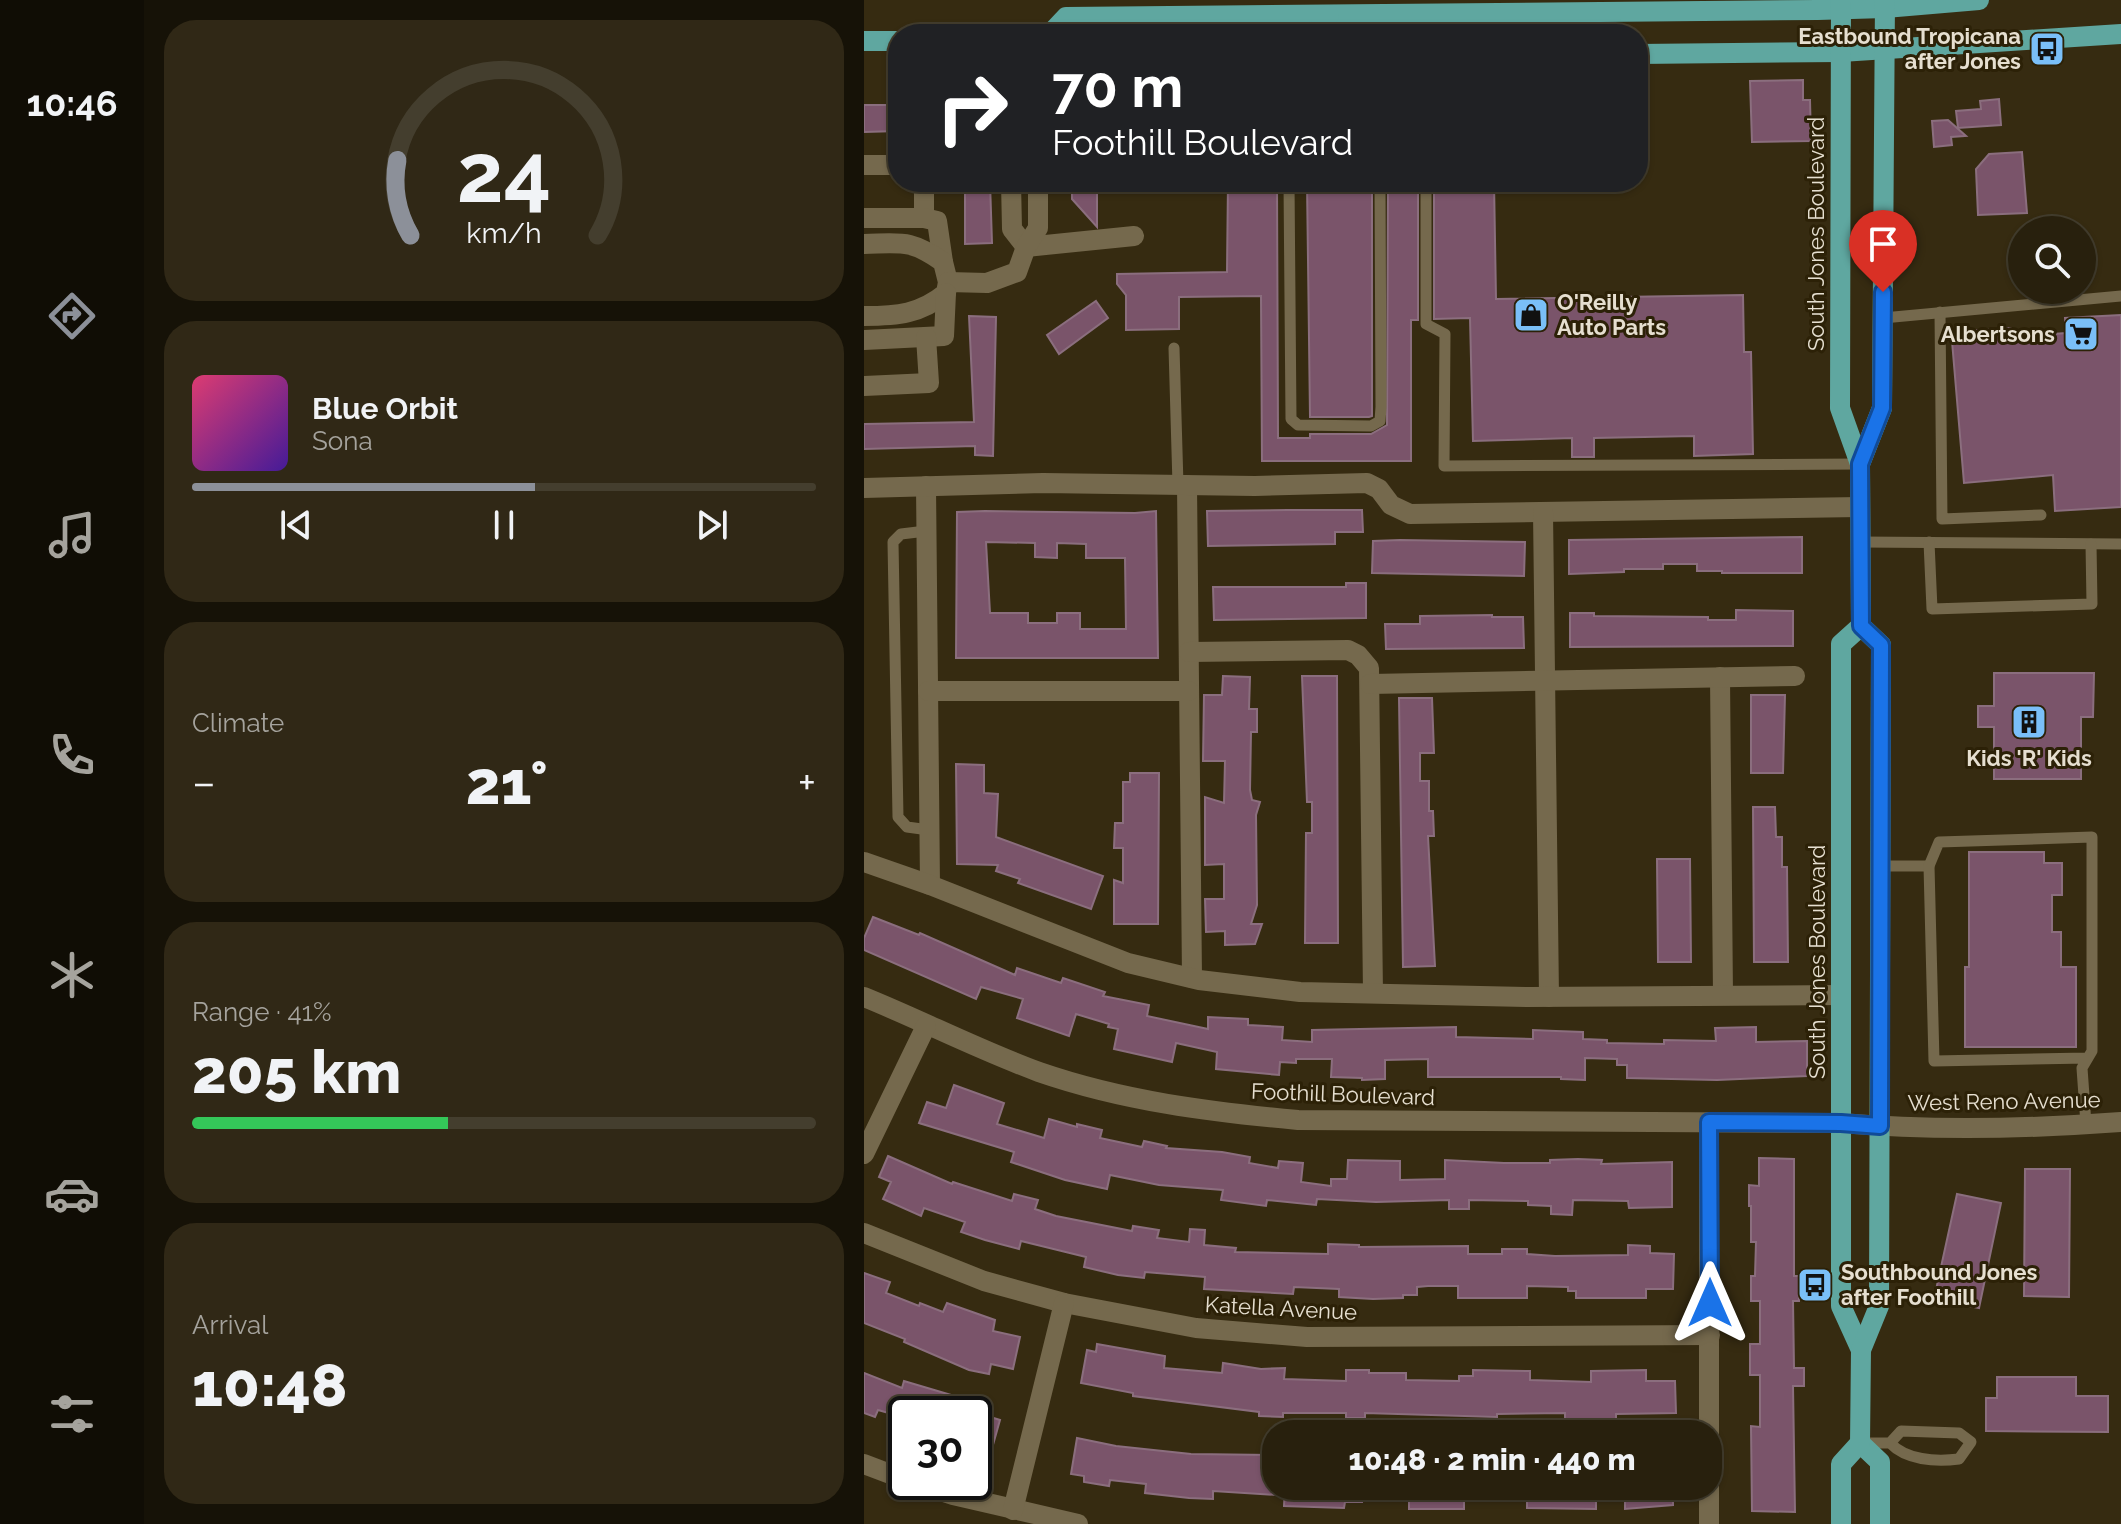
<!DOCTYPE html>
<html lang="en">
<head>
<meta charset="utf-8">
<style>
  body { margin:0; font-family:Raleway,sans-serif; background:#302816; color:#f1f3f6; height:100vh; display:flex; flex-direction:column; font-size:30px; white-space:nowrap }
  * { box-sizing:border-box; margin:0 }
  p { font-size:26px; color:#a5a39d }
  .icon { flex:none; width:44px; height:44px; fill:none; stroke:currentColor; stroke-width:2; stroke-linecap:round; stroke-linejoin:round }
  .map { position:relative; flex:1; overflow:hidden }
  .panel { display:flex; flex-direction:column; gap:20px; padding:20px; background:#161207; width:720px }
  .panel>* { flex:none }
  .top-card { position:absolute; left:24px; top:24px; width:760px; height:168px; border-radius:32px; box-shadow:0 2px 6px #0004,0 0 0 2px #443e2e; background:#202124; color:#fff; overflow:hidden }
  .controls { position:absolute; left:1144px; top:216px; display:grid; gap:16px }
  .controls a { display:grid; place-items:center; width:88px; height:88px; border-radius:50%; background:#28200d; box-shadow:0 2px 6px #0004,0 0 0 2px #443e2e; font-size:40px }
  .speed { position:absolute; left:24px; top:1396px; display:flex; gap:16px; font-size:40px; font-weight:700; text-align:center }
  .speed>* { display:grid; place-content:center; width:104px; height:104px; border-radius:50%; background:#28200d; box-shadow:0 2px 6px #0004,0 0 0 2px #443e2e; line-height:1 }
  .speed .limit { border:4px solid #111; border-radius:12px; background:#fff; color:#111 }
  .pin { position:absolute; display:grid; place-items:center; width:68px; height:68px; color:#fff; margin:-82px -34px; border-radius:50% 50% 50% 0; rotate:-45deg; box-shadow:0 0 8px #0007 }
  .pin .icon { rotate:45deg }
  .me { position:absolute; width:88px; margin:-44px; rotate:0deg; stroke-linejoin:round; filter:drop-shadow(0 0 6px #0008) }
  .turn { display:flex; align-items:center; gap:28px; height:168px; padding:0 32px; font-size:36px }
  .turn .icon { width:104px; height:104px; stroke-width:2.5 }
  .turn b { display:block; font-size:56px; line-height:68px }
  .big { font-size:60px; font-weight:800; line-height:1.1 }
  .panel .card { flex:1; display:flex; flex-direction:column; justify-content:center; gap:12px; min-width:0; padding:0 28px; border-radius:32px; background:#302816 }
  .panel .dial { align-items:center; gap:0 }
  .dial svg { height:208px; overflow:visible; fill:none; stroke:#443e2e; stroke-width:7; stroke-linecap:round; text-anchor:middle }
  .dial text { fill:#f1f3f6; stroke:none }
  .song { display:flex; align-items:center; gap:24px }
  .cover { width:96px; height:96px; border-radius:12px; background:linear-gradient(135deg,hsl(340 70% 55%),hsl(260 70% 35%)) }
  .played { height:8px; border-radius:4px; background:linear-gradient(90deg,#8c9099 55%,#443e2e 55%) }
  .keys { display:flex; justify-content:space-around; direction:ltr }
  .heat { display:flex; justify-content:space-between; align-items:center; font-size:44px; direction:ltr }
  .charge { height:12px; border-radius:6px; background:linear-gradient(90deg,#34c759 41%,#443e2e 0) }
  .trip { position:absolute; left:398px; top:1420px; width:460px; height:80px; border-radius:32px; background:#28200d; box-shadow:0 2px 6px #0004,0 0 0 2px #443e2e; font-weight:800; line-height:80px; text-align:center }
  main { display:flex; flex:1; min-height:0 }
  .tabs { display:flex; flex-direction:column; width:144px; justify-content:space-around; align-items:center; background:#100d05; color:#a5a39d }
  .tabs .icon { width:56px; height:56px }
  .tabs .active { color:#8c9099 }
  .tabs b { font-size:36px; color:#f1f3f6 }
  .map>svg:first-child { display:block }
  .building { fill:#7a546a; stroke:#8b6e7e; stroke-width:2; fill-rule:evenodd }
  .lines { fill:none; stroke-linecap:round; stroke-linejoin:round }
  .service { stroke:#75694d; stroke-width:11 }
  .minor { stroke:#75694d; stroke-width:20 }
  .tertiary { stroke:#75694d; stroke-width:20 }
  .primary { stroke:#5fa7a0; stroke-width:20 }
  .route-casing { stroke:#114b97; stroke-width:20 }
  .route { stroke:#1a73e8; stroke-width:14 }
  .labels { text-anchor:middle; dominant-baseline:central; stroke-width:6; stroke-linejoin:round; paint-order:stroke }
  .poi-label { font-size:22px; font-weight:bold; fill:#e6dfd0; stroke:#2c2107; text-anchor:end }
  .street-label { font-size:22px; fill:#e6dfd0; stroke:#2c2107 }
</style>
</head>
<body>
<main>
<nav class="tabs">
<b>10:46</b>
<svg class="icon active" aria-label="directions" viewBox="0 0 24 24"><path d="M12 3l9 9-9 9-9-9zM9 14v-3h6M13 9l2 2-2 2"/></svg>
<svg class="icon" aria-label="music" viewBox="0 0 24 24"><path d="M9 18V5l10-2v13"/><circle cx="6" cy="18" r="3"/><circle cx="16" cy="16" r="3"/></svg>
<svg class="icon" aria-label="phone" viewBox="0 0 24 24"><path d="M5 4h4l2 5-3 2q2 4 5 5l2-3 5 2v4C11 20 4 13 5 4z"/></svg>
<svg class="icon" aria-label="climate" viewBox="0 0 24 24"><path d="M12 3v18M4 7l16 10M4 17L20 7"/></svg>
<svg class="icon" aria-label="car" viewBox="0 0 24 24"><path d="M5 17H2v-5l4-1 3-4h7l3 4 3 1v5h-3M9 17h6M6 11h13"/><circle cx="7" cy="17" r="2"/><circle cx="17" cy="17" r="2"/></svg>
<svg class="icon" aria-label="filters" viewBox="0 0 24 24"><path d="M4 7h16M4 17h16"/><circle cx="9" cy="7" r="2"/><circle cx="15" cy="17" r="2"/></svg>
</nav>
<section class="panel">
<div class="card dial"><svg viewBox="0 0 100 80">
<path d="M14 69A42 42 0 1 1 86 69"/>
<path d="M14 69A42 42 0 0 1 9 40" stroke="#8c9099"/>
<text x="50" y="56" font-size="32" font-weight="700">24</text>
<text x="50" y="72" font-size="11">km/h</text>
</svg></div>
<div class="card">
<div class="song"><i class="cover"></i><div><b>Blue Orbit</b><p>Sona</p></div></div>
<div class="played"></div>
<div class="keys"><svg class="icon" aria-label="previous" viewBox="0 0 24 24"><path d="M18 5L8 12l10 7zM5 5v14"/></svg><svg class="icon" aria-label="pause" viewBox="0 0 24 24"><path d="M8 5v14M16 5v14"/></svg><svg class="icon" aria-label="next" viewBox="0 0 24 24"><path d="M6 5l10 7-10 7zM19 5v14"/></svg></div>
</div>
<div class="card"><p>Climate</p>
<div class="heat"><a>−</a><b class="big">21°</b><a>+</a></div>
</div>
<div class="card"><p>Range · 41%</p><b class="big">205 km</b><div class="charge"></div></div>
<div class="card"><p>Arrival</p><b class="big">10:48</b></div>
</section>
<div class="map">
<svg width="1257" height="1524" viewBox="0 0 1257 1524">
  <rect width="100%" height="100%" fill="#362b11"/>
  <g class="building">
    <polygon points="939,80 939,100 946,100 947,141 888,142 886,81"/>
    <polygon points="1135,99 1137,125 1094,128 1092,111 1117,109 1116,101"/>
    <polygon points="0,105 34,105 34,131 0,132"/>
    <polygon points="1084,120 1102,136 1087,137 1088,145 1070,147 1068,121"/>
    <polygon points="1158,152 1163,213 1114,215 1112,169 1125,154"/>
    <polygon points="101,182 126,182 128,243 101,244"/>
    <polygon points="208,182 233,182 233,227 208,199"/>
    <polygon points="364,182 413,182 414,438 446,438 446,434 507,434 523,425 524,182 554,182 554,320 547,320 547,461 398,461 397,296 315,297 315,329 262,330 262,295 253,284 253,274 363,272"/>
    <polygon points="443,182 508,182 508,416 505,417 446,417"/>
    <polygon points="570,182 630,182 632,299 879,295 880,352 887,352 889,454 830,456 830,436 730,438 730,457 708,457 708,438 609,441 606,318 570,319"/>
    <polygon points="232,301 244,318 195,354 183,335"/>
    <polygon points="1257,315 1257,507 1191,511 1189,475 1100,483 1088,341 1098,341 1097,331 1147,328 1148,337 1202,333 1201,318"/>
    <polygon points="105,316 132,317 129,456 111,455 111,446 0,449 0,424 110,422"/>
    <polygon points="424,510 498,510 499,532 471,532 471,544 344,546 343,511"/>
    <path d="M 121,511 L 271,513 L 292,511 L 294,658 L 92,658 L 93,512 ZM 122,542 L 171,543 L 171,557 L 193,558 L 193,543 L 222,544 L 222,558 L 261,558 L 262,629 L 216,629 L 216,613 L 193,613 L 193,623 L 164,623 L 164,613 L 126,613 Z"/>
    <polygon points="938,537 938,573 858,573 858,571 833,571 833,564 799,564 799,569 760,569 760,572 705,574 705,540"/>
    <polygon points="536,540 661,542 660,576 508,573 509,541"/>
    <polygon points="482,583 502,583 502,618 350,620 349,587 482,587"/>
    <polygon points="872,610 929,611 929,646 706,647 706,613 730,613 730,616 844,617 844,620 872,620"/>
    <polygon points="628,615 628,617 659,617 660,648 522,649 521,624 556,624 556,616"/>
    <polygon points="1130,673 1230,673 1229,717 1217,717 1217,779 1130,779 1130,727 1114,727 1114,706 1130,706"/>
    <polygon points="359,676 386,677 385,709 393,709 393,732 387,732 386,790 388,800 396,802 392,815 393,905 387,924 398,924 391,944 361,945 361,931 342,932 341,899 360,899 360,864 341,865 341,797 360,803 361,761 339,761 340,695 358,695"/>
    <polygon points="438,676 473,676 474,943 441,943 442,833 448,833 448,802 443,802"/>
    <polygon points="887,695 921,695 919,773 887,773"/>
    <polygon points="535,698 568,698 570,753 556,753 556,781 565,781 565,811 569,811 570,836 564,836 571,966 539,967"/>
    <polygon points="92,764 120,765 120,793 134,794 132,837 239,876 227,909 154,883 156,879 132,871 134,865 93,864"/>
    <polygon points="266,773 295,773 294,924 250,924 250,880 259,883 259,848 250,848 251,823 259,823 259,782 266,782"/>
    <polygon points="889,807 911,807 912,837 918,837 918,867 923,867 924,962 890,962"/>
    <polygon points="1105,852 1180,852 1180,863 1198,863 1198,895 1188,895 1188,932 1197,932 1197,967 1212,967 1212,1047 1101,1047 1101,967 1105,967"/>
    <polygon points="793,859 826,859 827,962 794,962"/>
    <polygon points="9,917 55,935 56,933 151,975 153,968 197,983 199,978 241,992 239,996 285,1005 283,1016 344,1029 344,1017 384,1019 384,1025 419,1027 418,1040 448,1042 448,1030 592,1027 592,1037 669,1039 669,1030 692,1031 719,1032 719,1039 743,1040 743,1043 800,1044 800,1040 852,1041 851,1028 892,1027 892,1042 943,1041 943,1076 853,1080 763,1078 763,1065 753,1065 753,1059 721,1058 721,1080 697,1079 697,1077 564,1077 564,1059 521,1060 521,1079 498,1080 498,1078 467,1077 468,1059 432,1059 432,1063 416,1062 415,1075 352,1069 353,1052 312,1043 308,1062 250,1049 254,1029 244,1027 245,1024 212,1014 205,1036 153,1018 159,999 117,987 112,999 0,950 0,938"/>
    <polygon points="90,1085 140,1103 133,1124 180,1138 185,1119 213,1127 213,1124 238,1130 236,1138 278,1147 280,1141 303,1146 302,1148 358,1152 386,1157 385,1163 414,1168 415,1161 439,1163 437,1182 467,1186 467,1179 483,1179 484,1160 536,1161 536,1180 581,1179 581,1160 640,1163 686,1163 686,1160 714,1159 738,1160 737,1164 808,1162 808,1207 765,1208 764,1201 709,1200 708,1215 687,1214 687,1206 664,1205 664,1201 605,1200 605,1209 585,1209 585,1200 512,1202 453,1199 452,1205 403,1200 402,1206 357,1200 359,1190 295,1185 246,1175 243,1189 201,1180 147,1162 150,1152 55,1123 63,1102 82,1108"/>
    <polygon points="24,1156 88,1184 89,1182 148,1201 150,1194 174,1200 171,1209 192,1216 268,1231 269,1226 295,1230 293,1238 325,1242 326,1229 341,1230 340,1245 372,1248 371,1252 464,1254 464,1244 495,1245 495,1247 604,1246 604,1254 638,1254 638,1249 663,1249 663,1254 691,1256 764,1255 764,1245 786,1246 786,1253 810,1254 809,1289 782,1289 782,1298 712,1298 712,1291 704,1291 704,1287 663,1286 663,1298 594,1298 594,1286 564,1286 553,1287 553,1295 539,1295 539,1298 509,1299 475,1297 475,1289 430,1287 429,1294 340,1289 341,1277 281,1272 280,1278 254,1275 220,1267 222,1257 157,1241 155,1249 121,1240 97,1232 101,1222 60,1208 57,1216 19,1199 27,1182 15,1177"/>
    <polygon points="895,1158 930,1159 930,1276 935,1276 935,1301 929,1301 930,1368 940,1368 940,1386 929,1386 931,1512 888,1511 887,1426 896,1427 896,1375 886,1375 886,1344 896,1344 896,1301 887,1301 887,1276 891,1276 892,1242 887,1242 887,1206 885,1206 885,1185 895,1186"/>
    <polygon points="1161,1169 1206,1169 1205,1297 1160,1296"/>
    <polygon points="1093,1194 1137,1203 1115,1308 1070,1299"/>
    <polygon points="0,1273 26,1282 22,1293 55,1306 56,1303 79,1312 83,1303 131,1320 129,1331 156,1337 149,1369 127,1364 125,1374 105,1370 40,1342 41,1339 0,1323"/>
    <polygon points="233,1344 301,1356 300,1368 358,1373 359,1363 397,1369 421,1368 420,1379 482,1381 482,1370 505,1370 505,1373 542,1373 542,1380 595,1381 595,1376 609,1376 609,1370 666,1371 666,1380 727,1382 727,1371 782,1370 782,1381 811,1381 812,1413 752,1414 752,1421 701,1420 701,1413 633,1414 633,1417 501,1413 501,1418 482,1418 482,1413 419,1413 419,1417 395,1416 395,1412 269,1396 269,1393 217,1383 223,1350 232,1352"/>
    <polygon points="0,1373 38,1388 40,1381 87,1395 81,1414 42,1414 42,1418 14,1410 11,1417 0,1413"/>
    <polygon points="1133,1377 1212,1377 1212,1396 1244,1396 1244,1432 1122,1431 1122,1398 1133,1398"/>
    <polygon points="110,1412 136,1420 127,1452 110,1447"/>
    <polygon points="213,1438 252,1446 327,1454 412,1455 412,1495 349,1491 349,1499 325,1498 281,1493 282,1484 246,1480 245,1486 220,1482 220,1476 207,1474"/>
    <polygon points="421,1486 498,1486 498,1502 481,1502 480,1508 420,1506"/>
    <polygon points="545,1486 628,1486 627,1500 600,1499 600,1509 545,1509"/>
    <polygon points="663,1486 732,1486 732,1509 663,1508"/>
    <polygon points="761,1486 809,1486 809,1505 761,1509"/>
  </g>
  <g class="lines">
    <g class="service">
      <polyline points="425,182 427,419 434,425 507,426 516,421 517,407 516,182"/>
      <polyline points="562,182 562,324 581,334 580,466 996,464"/>
      <polyline points="1076,312 1078,519 1177,515"/>
      <polyline points="1019,318 1257,296"/>
      <polyline points="310,348 314,485"/>
      <polyline points="62,531 37,534 29,542 34,817 43,827 65,830"/>
      <polyline points="996,542 1257,544"/>
      <polyline points="1065,542 1068,609 1228,604 1227,544"/>
      <polyline points="1017,866 1065,866"/>
      <polyline points="1222,1124 1218,1068 1228,1051 1228,837 1075,842 1065,866 1070,1061 1223,1058"/>
      <path d="M 997,1443 L 1026,1443 L 1037,1431 L 1095,1433 L 1107,1442 L 1095,1459 C 1071,1462 1042,1460 1026,1443"/>
    </g>
    <g class="minor">
      <polyline points="0,165 34,165"/>
      <polyline points="60,182 60,218"/>
      <polyline points="147,182 148,229 162,247"/>
      <polyline points="0,218 60,218 73,221 79,262"/>
      <path d="M 0,244 C 38,243 46,239 79,262 L 84,282 L 82,293 C 56,314 34,316 0,316"/>
      <polyline points="162,247 270,236"/>
      <polyline points="84,282 123,283 153,272 162,247 174,228 174,182"/>
      <polyline points="0,340 80,336 82,293"/>
      <polyline points="0,386 65,383 62,337"/>
      <polyline points="323,485 328,978"/>
      <polyline points="62,486 66,885"/>
      <polyline points="0,488 179,483 391,486 503,483 515,489 527,505 546,514 996,507"/>
      <polyline points="679,512 685,997"/>
      <polyline points="325,652 484,650 494,655 505,668 509,993"/>
      <polyline points="856,677 859,995"/>
      <polyline points="506,684 931,676"/>
      <polyline points="64,691 325,691"/>
      <polyline points="0,862 66,885 264,963 335,980 436,992 665,997 977,995"/>
      <path d="M 0,997 C 59,1021 115,1050 175,1072 C 259,1101 346,1112 434,1120 L 977,1123"/>
      <polyline points="0,1154 62,1026"/>
      <polyline points="0,1233 120,1281 200,1303 332,1328 443,1337 846,1335"/>
      <polyline points="0,1464 42,1480"/>
      <polyline points="49,1482 89,1495 214,1524"/>
      <polyline points="149,1510 200,1303"/>
      <polyline points="845,1524 845,1122"/>
    </g>
    <path class="tertiary" d="M 977,1123 C 1071,1131 1163,1129 1257,1122"/>
    <g class="primary">
      <polyline points="186,34 202,17 954,10 1021,8 1115,0"/>
      <polyline points="440,34 453,30 465,15"/>
      <polyline points="0,41 34,41"/>
      <polyline points="774,54 977,52 1257,34"/>
      <polyline points="996,464 1018,408 1021,0"/>
      <polyline points="997,1350 977,1306 977,644 997,626"/>
      <polyline points="996,1443 1016,1462 1016,1524"/>
      <polyline points="977,1524 977,1464 996,1443 997,1350 1015,1306 1017,645 997,626 996,464 976,408 977,0"/>
    </g>
  </g>
  <g class="lines">
    <defs>
      <polyline id="route" points="846,1303 845,1122 977,1123 1016,1126 1017,645 997,626 996,464 1018,408 1019,292"/>
    </defs>
    <use href="#route" class="route-casing"/>
    <use href="#route" class="route"/>
  </g>
  <defs>
    <symbol id="bus-square" viewBox="-11 -11 22 22"><rect x="-9" y="-9" width="18" height="18" rx="4" fill="#7abff8" stroke="#2c2107"/><path d="M-5-6H5V4H4V6H2V4H-2V6H-4V4H-5ZM-3.5-4V0h7V-4ZM-3.5 1.2v1.5H-2V1.2ZM2 1.2v1.5H3.5V1.2Z" fill="#111"/></symbol>
    <symbol id="shop-square" viewBox="-11 -11 22 22"><rect x="-9" y="-9" width="18" height="18" rx="4" fill="#7abff8" stroke="#2c2107"/><path d="M-5-2.5h2.3a2.7 3.5 0 0 1 5.4 0H5L5.5 6h-11ZM-1.5-2.5h3a1.5 2.3 0 0 0-3 0Z" fill="#111"/></symbol>
    <symbol id="supermarket-square" viewBox="-11 -11 22 22"><rect x="-9" y="-9" width="18" height="18" rx="4" fill="#7abff8" stroke="#2c2107"/><path d="M-6-5.5h2.5l.6 2H6L4.5 2H-2.5L-4.4-4H-6ZM-1.5 3.2a1.3 1.3 0 1 0 .1 0ZM3 3.2a1.3 1.3 0 1 0 .1 0Z" fill="#111"/></symbol>
    <symbol id="building-square" viewBox="-11 -11 22 22"><rect x="-9" y="-9" width="18" height="18" rx="4" fill="#7abff8" stroke="#2c2107"/><path d="M-4-6H4V6H1V3H-1V6H-4ZM-2.5-4.3h1.7v1.8h-1.7ZM.8-4.3h1.7v1.8H.8ZM-2.5-1h1.7V.8h-1.7ZM.8-1h1.7V.8H.8Z" fill="#111"/></symbol>
  </defs>
  <g fill-rule="evenodd">
    <use href="#bus-square" x="1163" y="29" width="40" height="40"/>
    <use href="#shop-square" x="647" y="295" width="40" height="40"/>
    <use href="#supermarket-square" x="1197" y="314" width="40" height="40"/>
    <use href="#building-square" x="1145" y="702" width="40" height="40"/>
    <use href="#bus-square" x="931" y="1265" width="40" height="40"/>
  </g>
  <g class="labels">
    <g class="poi-label">
      <text x="1157" y="36">Eastbound Tropicana<tspan x="1157" dy="25">after Jones</tspan></text>
      <text x="693" y="302" text-anchor="start">O'Reilly<tspan x="693" dy="25">Auto Parts</tspan></text>
      <text x="1191" y="334">Albertsons</text>
      <text x="1165" y="758" text-anchor="middle">Kids 'R' Kids</text>
      <text x="977" y="1272" text-anchor="start">Southbound Jones<tspan x="977" dy="25">after Foothill</tspan></text>
    </g>
    <g class="street-label">
      <text transform="translate(952 234) rotate(-90)">South Jones Boulevard</text>
      <text transform="translate(953 962) rotate(-90)">South Jones Boulevard</text>
      <text transform="translate(479 1094) rotate(2)">Foothill Boulevard</text>
      <text transform="translate(1140 1101) rotate(-1)">West Reno Avenue</text>
      <text transform="translate(417 1308) rotate(3)">Katella Avenue</text>
    </g>
  </g>
</svg>
<div class="controls">
<a><svg class="icon" aria-label="search" viewBox="0 0 24 24"><circle cx="10" cy="10" r="6"/><path d="M15 15l6 6"/></svg></a>
</div>
<div class="speed"><div class="limit">30</div></div>
<div class="pin" style="left:1019px;top:292px;background:#d93025"><svg class="icon" aria-label="arrive" viewBox="0 0 24 24"><path d="M6 21V4h12l-3 4 3 4H6"/></svg></div>
<svg class="me" style="left:846px;top:1303px" viewBox="-20 -20 40 40"><path d="M0-17L14 15 0 8-14 15z" fill="#1a73e8" stroke="#fff" stroke-width="4"/></svg>
<div class="trip">10:48 · 2 min · 440 m</div>
<div class="top-card">
<div class="turn"><svg class="icon" aria-label="right" viewBox="0 0 24 24"><path d="M7 20v-9h11M14 6l5 5-5 5"/></svg><div><b>70 m</b>Foothill Boulevard</div></div>
</div>
</div>
</main>
</body>
</html>
